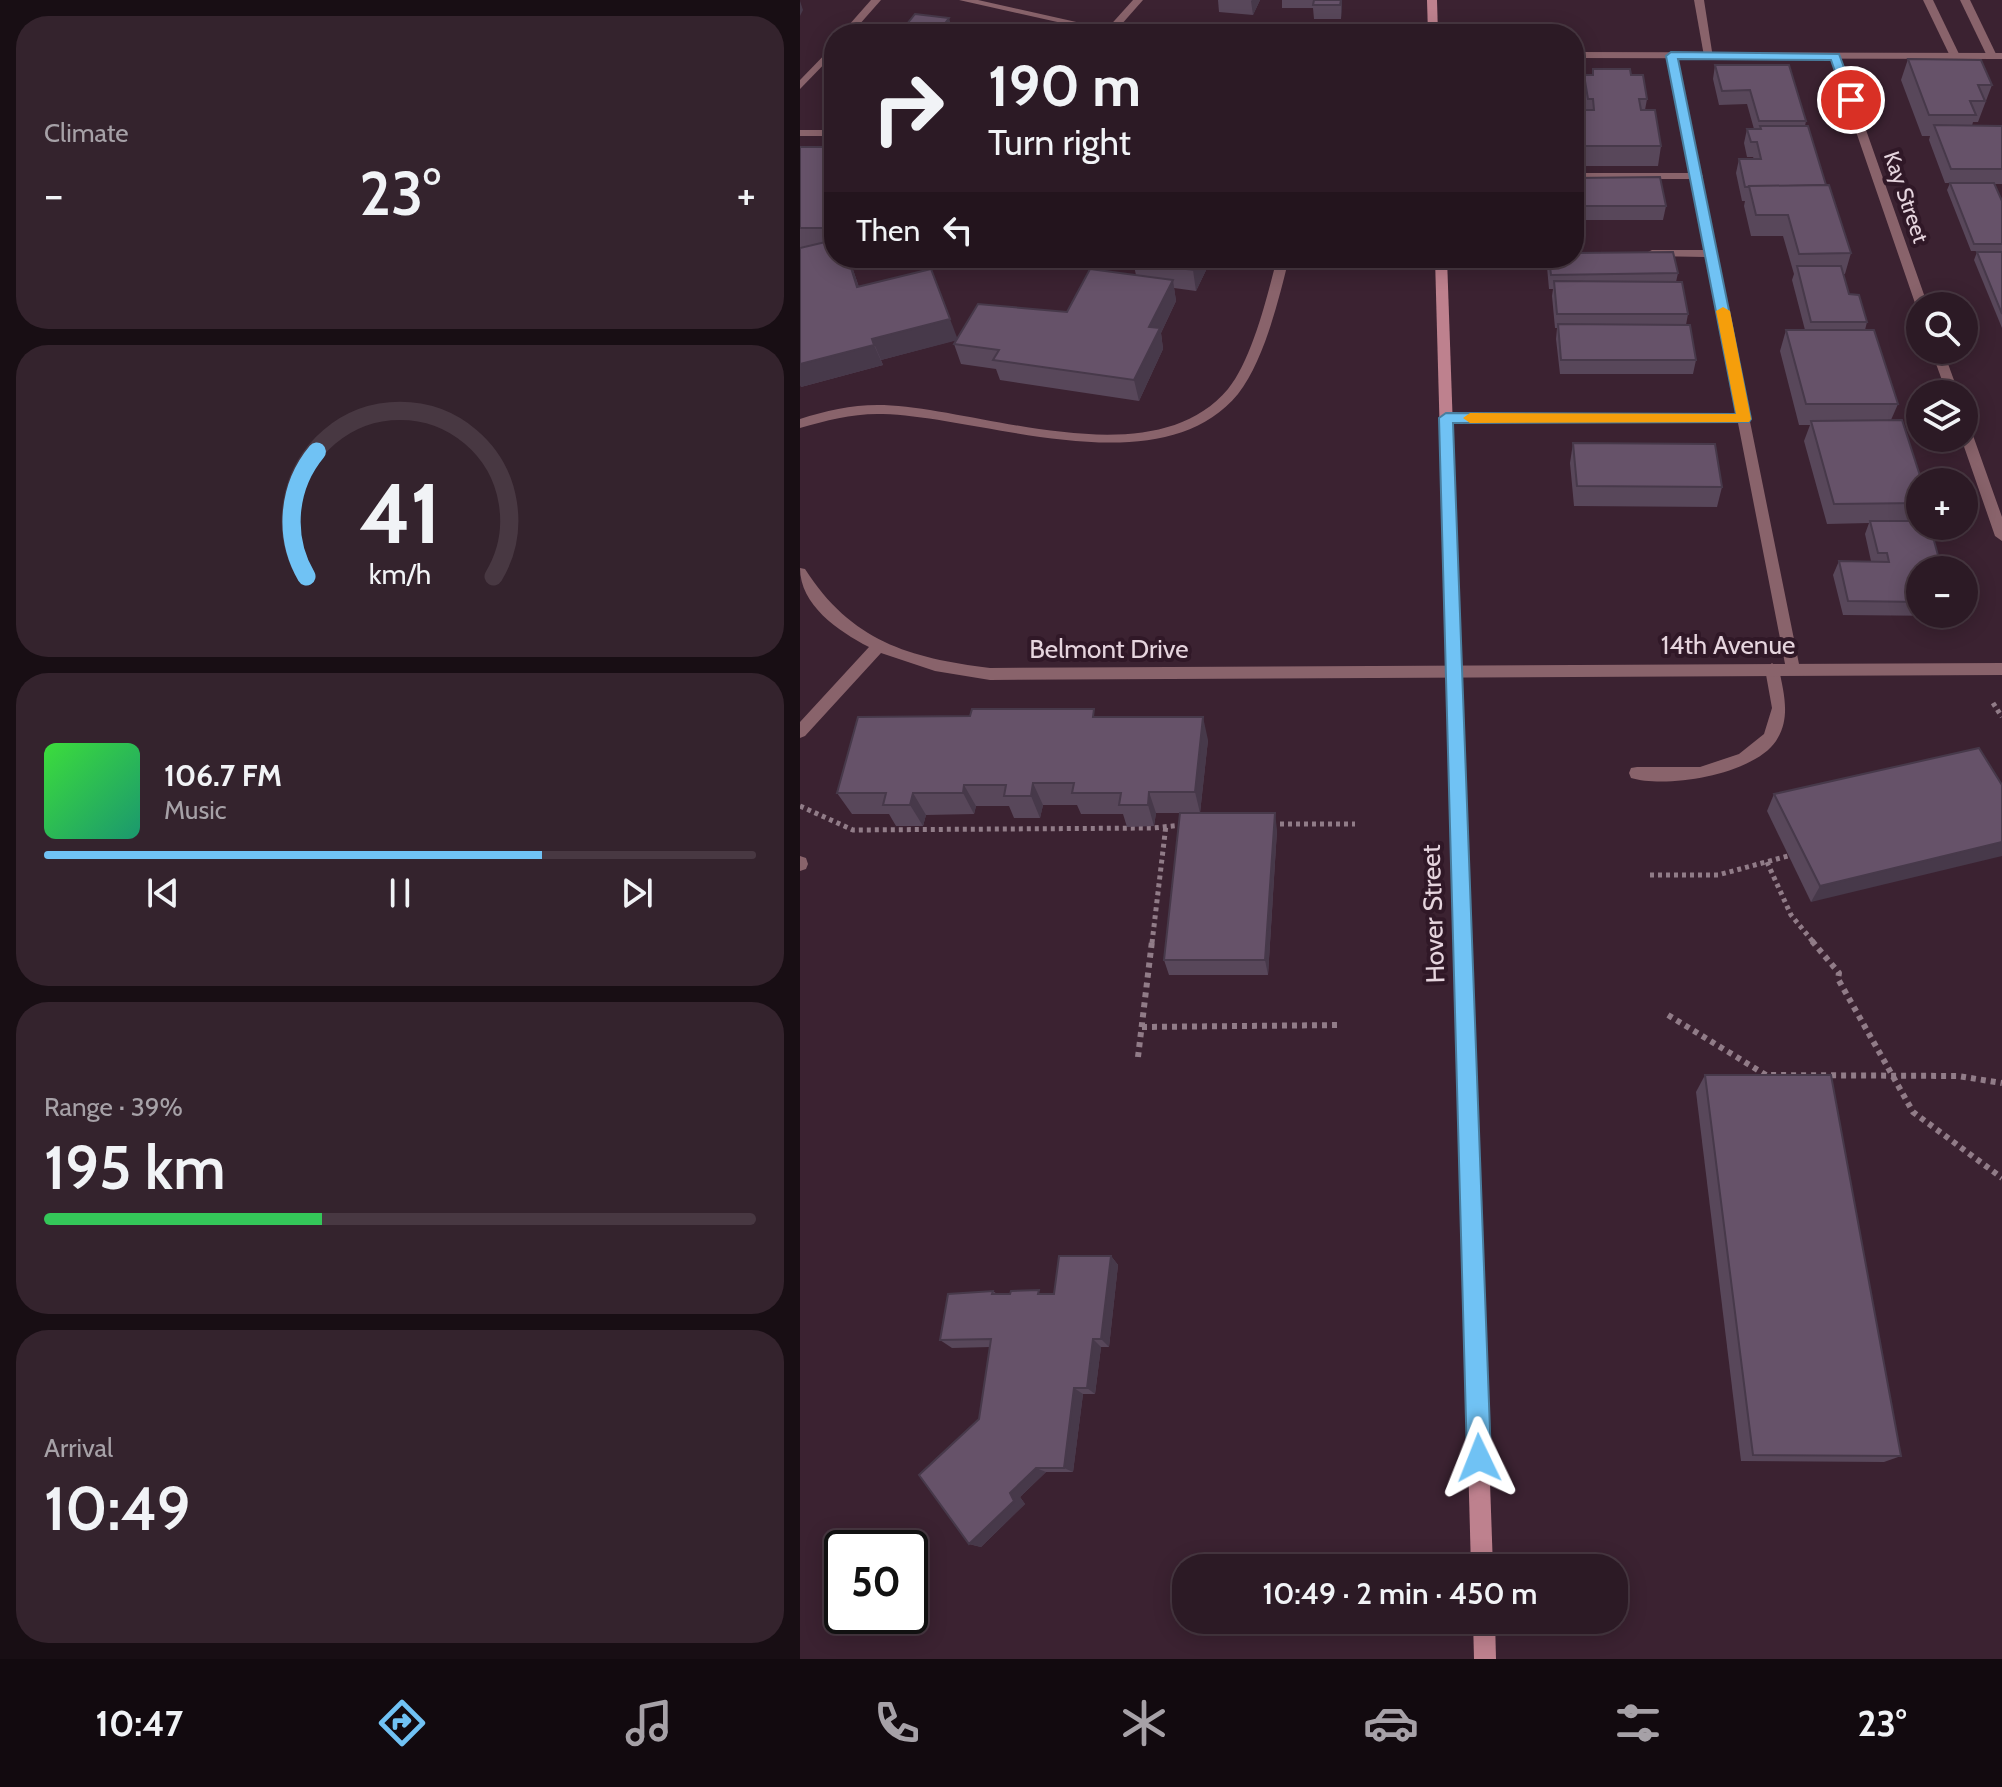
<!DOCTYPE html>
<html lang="en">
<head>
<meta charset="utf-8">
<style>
  body { margin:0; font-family:Cabin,sans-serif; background:#34232d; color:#f1f3f6; height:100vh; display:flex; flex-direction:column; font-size:30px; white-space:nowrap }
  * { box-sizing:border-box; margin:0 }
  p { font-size:26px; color:#a6a1a7 }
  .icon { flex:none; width:44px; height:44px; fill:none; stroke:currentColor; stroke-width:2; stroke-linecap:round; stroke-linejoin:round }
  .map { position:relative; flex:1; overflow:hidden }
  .side { display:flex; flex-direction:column; gap:16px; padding:16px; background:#180e14; width:800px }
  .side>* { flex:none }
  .guide { position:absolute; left:24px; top:24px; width:760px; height:244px; border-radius:32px; box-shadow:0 4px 20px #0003,0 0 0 2px #483842; background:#2c1a25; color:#f1f3f6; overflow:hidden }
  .fabs { position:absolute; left:1106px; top:292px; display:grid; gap:16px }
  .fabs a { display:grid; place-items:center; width:72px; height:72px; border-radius:50%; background:#2c1a25; box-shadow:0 4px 20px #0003,0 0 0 2px #483842; font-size:40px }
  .speed { position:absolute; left:24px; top:1530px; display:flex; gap:16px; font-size:40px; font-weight:700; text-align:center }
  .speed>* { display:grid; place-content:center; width:104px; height:104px; border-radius:50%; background:#2c1a25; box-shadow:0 4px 20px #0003,0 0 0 2px #483842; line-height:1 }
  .speed .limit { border:4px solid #111; border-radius:12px; background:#fff; color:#111 }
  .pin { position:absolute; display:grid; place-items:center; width:68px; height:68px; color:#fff; margin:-34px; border:4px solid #fff; border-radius:50%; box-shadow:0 2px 8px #0007 }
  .me { position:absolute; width:88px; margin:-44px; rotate:358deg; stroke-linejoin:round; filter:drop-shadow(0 0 6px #0008) }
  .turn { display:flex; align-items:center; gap:28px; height:168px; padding:0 32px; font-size:36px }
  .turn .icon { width:104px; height:104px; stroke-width:2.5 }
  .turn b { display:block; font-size:56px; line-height:68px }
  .then { display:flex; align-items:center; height:76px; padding:0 32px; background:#0003; gap:16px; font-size:30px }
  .big { font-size:60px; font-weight:600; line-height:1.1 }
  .side .tile { flex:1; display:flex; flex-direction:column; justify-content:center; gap:12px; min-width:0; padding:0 28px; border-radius:32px; background:#34232d }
  .side .dial { align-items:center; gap:0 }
  .dial svg { height:208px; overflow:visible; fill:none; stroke:#483842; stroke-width:7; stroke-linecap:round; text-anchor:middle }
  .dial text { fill:#f1f3f6; stroke:none }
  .song { display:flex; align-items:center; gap:24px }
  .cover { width:96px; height:96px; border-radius:12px; background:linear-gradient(135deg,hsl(120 70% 55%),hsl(160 70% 35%)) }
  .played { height:8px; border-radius:4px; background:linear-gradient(90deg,#70c2f4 70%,#483842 70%) }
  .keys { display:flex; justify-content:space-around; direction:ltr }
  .heat { display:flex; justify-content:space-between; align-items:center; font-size:44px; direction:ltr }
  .charge { height:12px; border-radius:6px; background:linear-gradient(90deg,#34c759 39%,#483842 0) }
  .trip { position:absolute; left:372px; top:1554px; width:456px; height:80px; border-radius:32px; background:#2c1a25; box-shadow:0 4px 20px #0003,0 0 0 2px #483842; font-weight:600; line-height:80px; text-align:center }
  .dock { display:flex; height:128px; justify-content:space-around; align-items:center; background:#120a0f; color:#a6a1a7 }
  .dock .icon { width:56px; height:56px }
  .dock .on { color:#70c2f4 }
  .dock b { font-size:36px; color:#f1f3f6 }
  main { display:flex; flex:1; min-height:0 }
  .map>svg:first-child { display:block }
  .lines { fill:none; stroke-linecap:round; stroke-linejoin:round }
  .path-far1 { stroke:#917c88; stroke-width:5; stroke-dasharray:4 4; stroke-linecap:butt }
  .path { stroke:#917c88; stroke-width:6; stroke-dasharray:5 5; stroke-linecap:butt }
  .service { fill:#89636b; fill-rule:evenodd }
  .minor { fill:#89636b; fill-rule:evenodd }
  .tertiary { fill:#89636b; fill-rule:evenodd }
  .secondary { fill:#be818e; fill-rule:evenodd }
  .wall { fill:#58475a }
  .shaded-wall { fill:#47394a }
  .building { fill:#665269; stroke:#47394a; stroke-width:2 }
  .route { fill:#70c2f4; stroke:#497e9f; stroke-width:2 }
  .slow { fill:#f59e0b }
  .labels { text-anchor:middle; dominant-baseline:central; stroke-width:8; stroke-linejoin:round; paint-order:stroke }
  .far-street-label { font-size:22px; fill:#e6d5de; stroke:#301827 }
  .street-label { font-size:26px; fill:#e6d5de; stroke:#301827 }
</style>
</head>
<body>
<main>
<section class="side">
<div class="tile"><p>Climate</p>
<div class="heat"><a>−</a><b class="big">23°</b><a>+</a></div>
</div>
<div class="tile dial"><svg viewBox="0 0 100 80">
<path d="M14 69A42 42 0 1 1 86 69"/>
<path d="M14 69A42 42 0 0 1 18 21" stroke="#70c2f4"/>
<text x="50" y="56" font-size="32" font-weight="700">41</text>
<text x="50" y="72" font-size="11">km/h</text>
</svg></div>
<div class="tile">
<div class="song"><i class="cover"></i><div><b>106.7 FM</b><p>Music</p></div></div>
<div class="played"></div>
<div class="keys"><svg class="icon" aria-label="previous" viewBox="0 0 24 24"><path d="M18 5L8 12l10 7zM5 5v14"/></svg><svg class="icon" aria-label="pause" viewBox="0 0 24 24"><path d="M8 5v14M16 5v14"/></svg><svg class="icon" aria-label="next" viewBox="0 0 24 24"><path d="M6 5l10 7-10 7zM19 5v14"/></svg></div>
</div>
<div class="tile"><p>Range · 39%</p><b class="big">195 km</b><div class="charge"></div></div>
<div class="tile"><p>Arrival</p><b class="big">10:49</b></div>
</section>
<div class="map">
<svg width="1202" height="1659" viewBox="0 0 1202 1659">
  <rect width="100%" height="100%" fill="#3b2231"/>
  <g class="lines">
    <g class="path-far1">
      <polyline points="1193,703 1202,717"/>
      <polyline points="0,806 53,830 353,828 382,825"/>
      <polyline points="472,824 555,824"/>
      <polyline points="967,862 991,915 1014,943"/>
      <polyline points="850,875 918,875 988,856"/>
      <polyline points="352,943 366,825"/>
    </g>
    <g class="path">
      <polyline points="1012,941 1039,973 1038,979 1113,1112 1202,1178"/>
      <polyline points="868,1015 966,1075 1158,1076 1202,1083"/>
      <polyline points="342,1027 541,1025"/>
      <polyline points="338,1057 352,941"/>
    </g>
    <g class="service">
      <polygon points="894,0 904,0 913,58 904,56"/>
      <polygon points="1123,0 1133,0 1160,56 1159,58 1150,56"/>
      <polygon points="1160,0 1170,0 1197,56 1196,58 1187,56"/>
      <polygon points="871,53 876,56 900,173 903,176 901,179 1000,669 993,675 986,669 938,423 646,422 640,418 646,414 936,415 905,257 852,256 846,253 852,250 904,250 890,179 774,179 774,173 889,173 866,56"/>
      <rect x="0" y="130" width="34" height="6"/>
      <path d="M 477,258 L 489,258 C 479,299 464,361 438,394 C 360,488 185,417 83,414 C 54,413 28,420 0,428 L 0,419 C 27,410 55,404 84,405 C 183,409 352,479 428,389 C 452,360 468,294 477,258 Z"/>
      <path d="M 972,663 L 979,669 C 984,694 991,718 976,741 C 954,774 868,789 831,778 L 829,773 L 831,768 L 837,767 L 900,767 L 939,754 L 964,734 L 972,708 L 965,669 Z"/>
      <polygon points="0,856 6,858 8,864 6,869 0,871"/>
    </g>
    <g class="minor">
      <polygon points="71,0 81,0 51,34 41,34"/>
      <polygon points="333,0 343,0 313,34 306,34 306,30"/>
      <polygon points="34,45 34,54 0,89 0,80"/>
      <polygon points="1031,54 1040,56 1128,306 1120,306 1120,309 1116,306 1030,56"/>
      <polygon points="1131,350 1143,350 1159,394 1147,394"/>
      <polygon points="1164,423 1170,427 1202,517 1202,541 1195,536 1161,438 1164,438"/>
      <path d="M 0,568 L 5,569 C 51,641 109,658 190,668 L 1202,663 L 1202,675 L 190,680 L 135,671 L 81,653 L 5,736 L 0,738 L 0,722 L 69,647 C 38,631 0,605 0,568 Z"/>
    </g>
    <g class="tertiary">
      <polygon points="159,0 178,0 330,34 311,34"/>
      <polygon points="774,52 1202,53 1202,59 774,58"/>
    </g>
    <g class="secondary">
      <polygon points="627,0 637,0 638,34 628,34"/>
      <polygon points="635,258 647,258 693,1568 671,1568"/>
      <polygon points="673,1620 695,1620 696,1659 674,1659"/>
    </g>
  </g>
  <g class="wall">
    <polygon points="418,0 460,0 453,15 419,12"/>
    <polygon points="482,0 542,0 541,19 514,19 513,8 482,8"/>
    <polygon points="1108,59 1192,85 1178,122 1173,122 1172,126 1202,126 1202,184 1194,184 1202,201 1202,251 1171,251 1147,190 1150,183 1145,183 1129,140 1130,136 1122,136 1101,80"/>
    <polygon points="915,65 1006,121 1005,126 1051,253 1045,274 1043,274 1049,294 1067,322 1065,330 1098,404 1091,420 1120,482 1120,614 1146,614 1145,616 1043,615 1033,575 1039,561 1071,561 1065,534 1069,523 1027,524 1004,441 1010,425 999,425 980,351 986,330 1005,330 992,280 994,274 983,236 951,236 944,206 945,201 942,201 936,173 939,159 954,159 953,157 947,157 944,143 947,129 954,129 947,104 919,105 913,79"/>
    <polygon points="793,69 831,75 847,99 845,110 861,146 858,166 782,166 782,160 774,160 774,119 779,119 780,110 784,110 782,95 784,75 792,75"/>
    <polygon points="0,147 34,147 34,258 49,258 59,287 157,339 267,312 336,275 333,262 336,258 429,258 426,265 410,262 396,291 374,288 376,301 361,333 363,349 339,401 200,380 196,369 161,364 154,344 156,340 81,360 83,365 1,387 0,384"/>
    <polygon points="774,178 866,206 863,220 774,220"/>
    <polygon points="1177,252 1202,252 1202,328 1174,260"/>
    <polygon points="748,258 774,258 878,273 876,282 888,314 886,325 896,360 893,374 760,374 756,339 757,328 755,328 752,296 753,289 749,289 747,267"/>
    <polygon points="773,443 922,487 917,507 774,506 770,463"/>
    <polygon points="297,717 408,740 400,813 356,813 354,826 327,827 323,814 281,814 277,805 243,805 240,818 214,818 209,806 176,806 174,814 126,815 123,826 96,826 89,814 52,814 37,793"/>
    <polygon points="1202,785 1011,902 967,811 974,794"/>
    <polygon points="477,830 468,975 369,975 364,960"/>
    <polygon points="905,1075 1101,1456 1084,1462 941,1461 896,1092"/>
    <polygon points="311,1256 318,1265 309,1347 301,1347 295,1394 283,1394 273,1472 246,1472 220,1497 225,1504 181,1547 169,1544 190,1347 152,1348 140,1340 193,1291 197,1294 254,1294"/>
  </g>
  <g class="shaded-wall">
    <polygon points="452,0 460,0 453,15 451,1"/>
    <polygon points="541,0 542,0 542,6 541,19"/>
    <polygon points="0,1 3,10 0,16"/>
    <polygon points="149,18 153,32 152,34 137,34"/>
    <polygon points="48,258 49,258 66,308 57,287"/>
    <polygon points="399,258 409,258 410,262 396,291 393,270"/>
    <polygon points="373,280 376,301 361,333 363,349 339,401 334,380 349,327"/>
    <polygon points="150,319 158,340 81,360 72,339"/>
    <polygon points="74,345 83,365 1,387 0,384 0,364"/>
    <polygon points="403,717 408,740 400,813 395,792"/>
    <polygon points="233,783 243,805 240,818 231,796"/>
    <polygon points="164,785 176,806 174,814 163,793"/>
    <polygon points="349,792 356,813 354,826 348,805"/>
    <polygon points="113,793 126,815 123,826 110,805"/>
    <polygon points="475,813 477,830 468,975 465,960"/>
    <polygon points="1202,842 1202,856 1011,902 1020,886"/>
    <polygon points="311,1256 318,1265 309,1347 301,1339"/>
    <polygon points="293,1339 301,1347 295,1394 287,1388"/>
    <polygon points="274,1388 283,1394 273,1472 264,1468"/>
    <polygon points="236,1468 246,1472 220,1497 225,1504 181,1547 169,1544 210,1493"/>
  </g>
  <g class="building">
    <polygon points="514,0 541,0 540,5 513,5"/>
    <polygon points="115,14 149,18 137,34 99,34"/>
    <polygon points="173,27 204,33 165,34"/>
    <polygon points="1108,59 1181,60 1192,85 1178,85 1185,101 1170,101 1176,115 1129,115"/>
    <polygon points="915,65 989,65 1006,121 959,121 950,90 922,91"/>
    <polygon points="793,69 830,69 831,75 843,75 847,99 839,99 841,110 855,110 861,146 785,146 784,140 774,140 774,119 781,119 780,110 794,110 793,99 788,99 784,75 793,75"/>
    <polygon points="1134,125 1202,126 1202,169 1151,169"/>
    <polygon points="960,126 1008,126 1026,185 945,187 939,159 961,159 957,142 951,142 947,129 961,129"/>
    <rect x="0" y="147" width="34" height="81"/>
    <polygon points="860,177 866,206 774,206 774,178"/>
    <polygon points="1150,183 1194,183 1202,201 1202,244 1174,244"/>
    <polygon points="1029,185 1051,253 999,254 988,215 956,215 949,186"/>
    <polygon points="34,240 34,258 48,258 57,287 131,269 150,319 72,339 74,345 0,364 0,248"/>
    <polygon points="873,252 878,273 751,275 749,258 774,258 774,253"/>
    <polygon points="1177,252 1202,252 1202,314"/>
    <polygon points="336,258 399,258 393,270 333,262"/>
    <polygon points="997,266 1041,266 1049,294 1059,295 1067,322 1011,322"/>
    <polygon points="290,269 373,280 349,327 360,328 334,380 193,360 199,350 154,344 178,304 267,312"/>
    <polygon points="754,281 882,282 888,314 757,314"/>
    <polygon points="758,324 890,325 896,360 761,360"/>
    <polygon points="986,330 1074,330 1098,404 1006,404"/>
    <polygon points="1102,420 1122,482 1120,482 1120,503 1034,504 1011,421"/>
    <polygon points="773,443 915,444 922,487 777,486"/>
    <polygon points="1070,521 1120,521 1120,526 1130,526 1142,570 1120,570 1120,602 1048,601 1039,561 1089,562 1087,553 1078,553"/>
    <polygon points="172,709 294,709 293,717 403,717 395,792 349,792 348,805 319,805 321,793 272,793 274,783 233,783 231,796 204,796 206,785 164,785 163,793 113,793 110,805 83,805 86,793 37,793 58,717 170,716"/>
    <polygon points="1179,748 1202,785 1202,842 1020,886 974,794"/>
    <polygon points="380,813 475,813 465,960 364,960"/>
    <polygon points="905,1075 1031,1075 1101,1456 953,1455"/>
    <polygon points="259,1256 311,1256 301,1339 293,1339 287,1388 274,1388 264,1468 236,1468 210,1493 214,1501 169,1544 119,1475 179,1419 191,1339 140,1340 148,1294 193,1291 192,1294 210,1294 211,1291 239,1290 238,1294 254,1294"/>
  </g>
  <polygon class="route" points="871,52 1039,54 1056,100 1051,104 1045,100 1031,60 878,59 951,419 949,422 653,423 691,1458 687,1467 679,1470 670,1467 667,1458 639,418 646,413 936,414 866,56"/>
  <polygon class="slow" points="923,307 930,311 951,419 949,422 670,423 663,418 670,413 936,414 916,311"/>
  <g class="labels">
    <g class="far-street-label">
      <text transform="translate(1106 197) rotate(71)">Kay Street</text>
    </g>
    <g class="street-label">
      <text x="928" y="645">14th Avenue</text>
      <text x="309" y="649">Belmont Drive</text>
      <text transform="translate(633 914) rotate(-92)">Hover Street</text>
    </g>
  </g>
</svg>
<div class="fabs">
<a><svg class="icon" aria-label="search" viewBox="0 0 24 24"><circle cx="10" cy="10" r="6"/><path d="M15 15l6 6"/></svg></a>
<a><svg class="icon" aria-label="layers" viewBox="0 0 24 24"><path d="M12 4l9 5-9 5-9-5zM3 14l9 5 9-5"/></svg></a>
<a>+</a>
<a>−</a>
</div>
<div class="speed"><div class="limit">50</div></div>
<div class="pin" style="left:1051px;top:100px;background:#d93025"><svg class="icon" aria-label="arrive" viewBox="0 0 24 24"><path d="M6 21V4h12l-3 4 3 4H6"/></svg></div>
<svg class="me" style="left:679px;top:1458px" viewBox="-20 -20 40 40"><path d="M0-17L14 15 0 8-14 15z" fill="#70c2f4" stroke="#fff" stroke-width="4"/></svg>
<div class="trip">10:49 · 2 min · 450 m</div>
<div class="guide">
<div class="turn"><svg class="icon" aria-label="right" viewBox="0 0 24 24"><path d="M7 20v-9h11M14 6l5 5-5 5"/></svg><div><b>190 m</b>Turn right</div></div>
<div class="then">Then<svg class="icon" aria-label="left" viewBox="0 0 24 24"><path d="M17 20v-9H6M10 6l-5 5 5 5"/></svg></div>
</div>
</div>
</main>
<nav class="dock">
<b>10:47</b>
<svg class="icon on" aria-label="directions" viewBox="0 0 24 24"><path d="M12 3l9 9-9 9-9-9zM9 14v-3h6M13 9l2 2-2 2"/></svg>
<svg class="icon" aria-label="music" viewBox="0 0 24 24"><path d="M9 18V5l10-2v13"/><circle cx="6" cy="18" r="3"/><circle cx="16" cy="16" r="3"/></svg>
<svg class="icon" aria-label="phone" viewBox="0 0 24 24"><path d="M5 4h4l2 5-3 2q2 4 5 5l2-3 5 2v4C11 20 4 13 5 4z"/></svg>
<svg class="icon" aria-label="climate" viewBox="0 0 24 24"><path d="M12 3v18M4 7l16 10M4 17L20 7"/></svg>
<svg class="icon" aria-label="car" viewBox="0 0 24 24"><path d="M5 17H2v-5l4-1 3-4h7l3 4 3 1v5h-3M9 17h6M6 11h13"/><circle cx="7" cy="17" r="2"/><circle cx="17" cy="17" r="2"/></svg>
<svg class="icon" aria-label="filters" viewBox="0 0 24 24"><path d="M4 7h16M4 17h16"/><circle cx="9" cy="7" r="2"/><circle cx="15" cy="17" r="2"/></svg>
<b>23°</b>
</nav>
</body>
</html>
